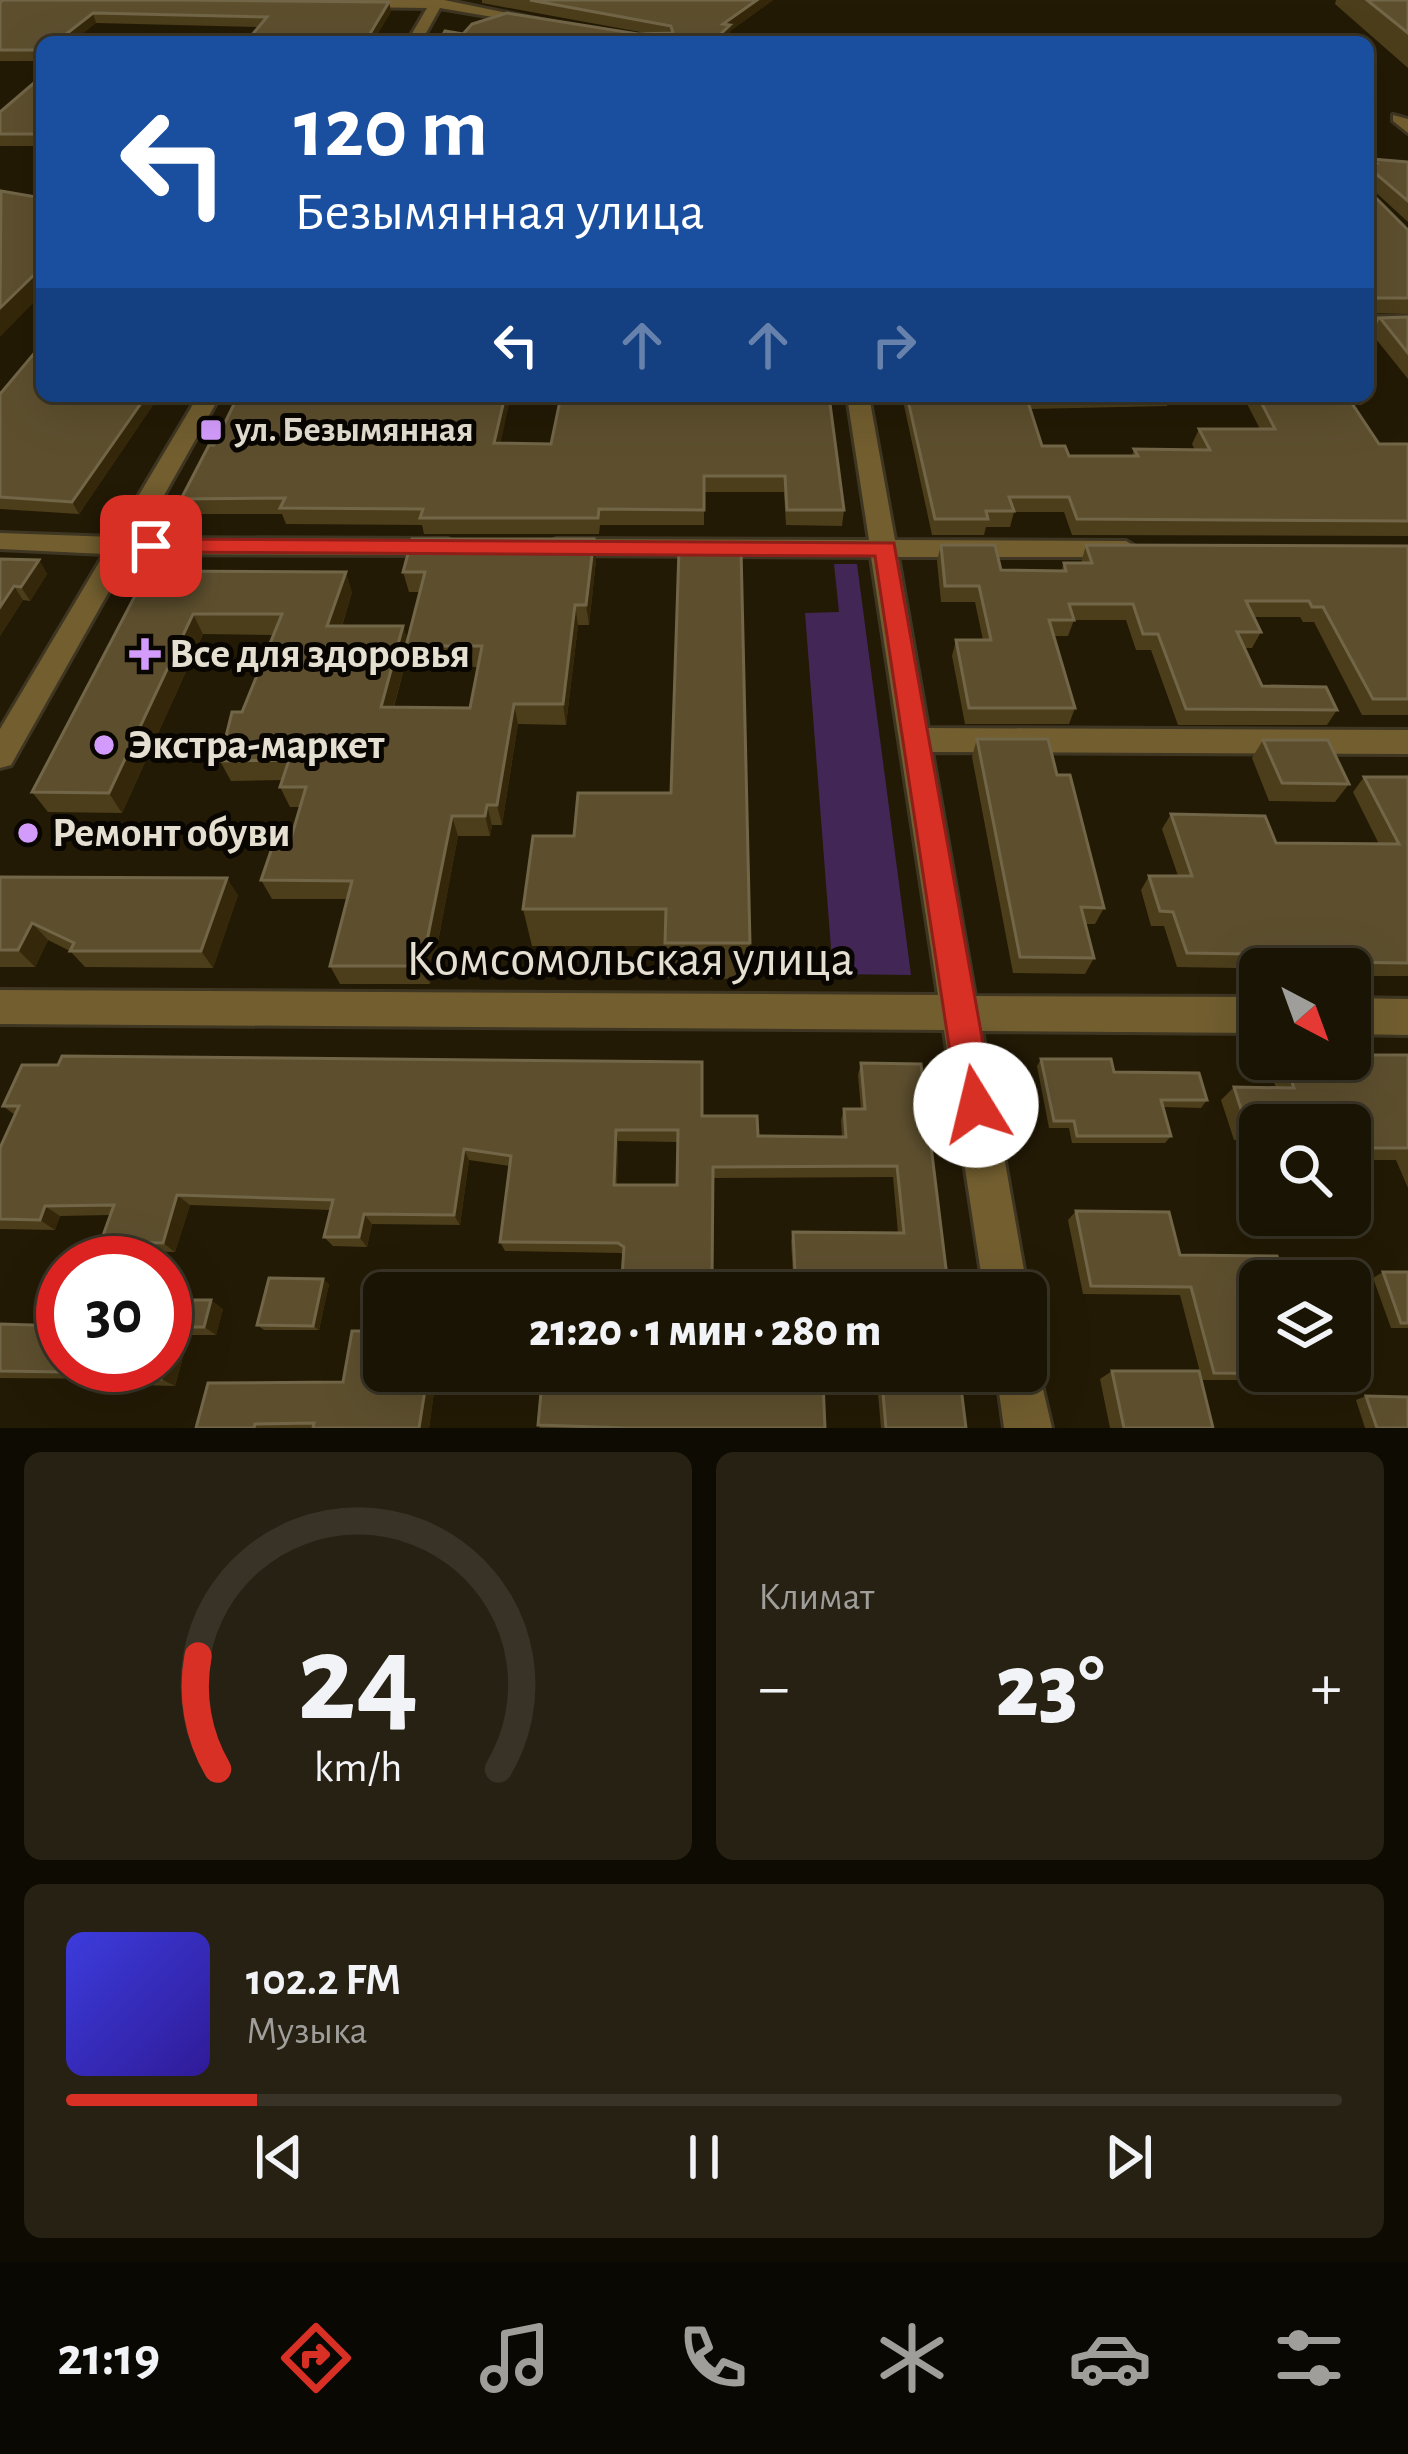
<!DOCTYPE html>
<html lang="ru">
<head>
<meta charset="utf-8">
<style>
  body { margin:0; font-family:"Alegreya Sans",sans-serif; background:#272113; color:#f1f3f6; height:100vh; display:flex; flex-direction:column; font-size:45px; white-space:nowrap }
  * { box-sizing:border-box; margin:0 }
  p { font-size:39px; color:#9f9e9a }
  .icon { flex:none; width:66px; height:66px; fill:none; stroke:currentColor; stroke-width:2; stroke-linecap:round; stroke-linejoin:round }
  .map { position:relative; height:1428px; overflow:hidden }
  .panel { display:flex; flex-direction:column; gap:24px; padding:24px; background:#0e0b02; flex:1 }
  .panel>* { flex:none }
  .guide { position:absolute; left:36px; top:36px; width:1338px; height:366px; border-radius:18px; box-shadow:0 12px 48px #0002,0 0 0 3px #383326; background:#1a4fa0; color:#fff; overflow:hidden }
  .needle { width:78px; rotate:139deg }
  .controls { position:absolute; left:1239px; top:948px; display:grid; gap:24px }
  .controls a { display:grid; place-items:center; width:132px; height:132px; border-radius:18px; background:#1a1404; box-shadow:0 12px 48px #0002,0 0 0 3px #383326; font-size:60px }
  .speed { position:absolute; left:36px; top:1236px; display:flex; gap:24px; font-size:60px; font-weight:700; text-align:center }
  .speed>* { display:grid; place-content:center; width:156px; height:156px; border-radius:50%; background:#1a1404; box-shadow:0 12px 48px #0002,0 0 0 3px #383326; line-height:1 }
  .speed .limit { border:18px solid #d22; background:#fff; color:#111 }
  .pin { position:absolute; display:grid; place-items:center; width:102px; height:102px; color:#fff; margin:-51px; border-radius:24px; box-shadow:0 6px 18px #0006 }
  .me { position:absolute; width:132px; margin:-66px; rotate:351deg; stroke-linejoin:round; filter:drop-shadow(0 0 9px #0008) }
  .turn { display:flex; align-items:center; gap:42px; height:252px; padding:0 60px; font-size:54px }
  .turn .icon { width:156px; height:156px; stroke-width:2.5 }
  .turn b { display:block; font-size:84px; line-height:102px }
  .lanes { display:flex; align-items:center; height:114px; padding:0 60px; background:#0003; justify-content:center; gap:60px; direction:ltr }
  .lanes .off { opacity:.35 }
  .big { font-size:90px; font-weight:800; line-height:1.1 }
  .panel .widget { flex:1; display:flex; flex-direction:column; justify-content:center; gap:18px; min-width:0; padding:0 42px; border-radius:18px; background:#272113 }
  .panel .dial { align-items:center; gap:0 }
  .dial svg { height:312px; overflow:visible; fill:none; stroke:#383326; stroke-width:7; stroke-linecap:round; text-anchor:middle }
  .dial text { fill:#f1f3f6; stroke:none }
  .song { display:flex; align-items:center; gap:36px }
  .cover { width:144px; height:144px; border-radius:18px; background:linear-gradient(135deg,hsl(240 70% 55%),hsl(250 70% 35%)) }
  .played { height:12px; border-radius:6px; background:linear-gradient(90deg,#d93025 15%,#383326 15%) }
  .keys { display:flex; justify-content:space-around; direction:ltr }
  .heat { display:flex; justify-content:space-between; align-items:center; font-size:66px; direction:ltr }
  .panel .tiles { flex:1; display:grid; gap:24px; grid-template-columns:1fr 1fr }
  .widget:last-child { grid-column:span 2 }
  .trip { position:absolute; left:363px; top:1272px; width:684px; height:120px; border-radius:18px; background:#1a1404; box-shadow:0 12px 48px #0002,0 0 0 3px #383326; font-weight:800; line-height:120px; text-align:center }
  .tab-bar { display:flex; height:192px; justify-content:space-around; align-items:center; background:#0a0802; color:#9f9e9a }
  .tab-bar .icon { width:84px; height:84px }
  .tab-bar .on { color:#d93025 }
  .tab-bar b { font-size:54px; color:#f1f3f6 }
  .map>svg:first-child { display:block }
  .green { fill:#422655 }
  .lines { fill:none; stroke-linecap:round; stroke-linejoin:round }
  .minor-casing { stroke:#3e3622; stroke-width:6 }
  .minor { fill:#725e2f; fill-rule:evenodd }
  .wall { fill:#4c3e1b; fill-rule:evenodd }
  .shaded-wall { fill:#35280a }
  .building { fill:#5d4f2e; stroke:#726648; stroke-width:3; fill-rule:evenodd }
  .route { fill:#d93025; stroke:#8d1f18; stroke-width:3 }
  .poi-dot { fill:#d39cfc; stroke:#090601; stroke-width:4.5 }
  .labels { text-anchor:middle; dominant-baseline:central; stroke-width:10; stroke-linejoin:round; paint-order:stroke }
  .far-poi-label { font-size:36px; font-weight:bold; fill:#e5dfd2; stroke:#090601; text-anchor:start }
  .poi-label { font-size:42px; font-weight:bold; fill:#e5dfd2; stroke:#090601; text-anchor:start }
  .near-street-label { font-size:51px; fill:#e5dfd2; stroke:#090601 }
</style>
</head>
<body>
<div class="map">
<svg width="1408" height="1428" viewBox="0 0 1408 1428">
  <rect width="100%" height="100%" fill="#231a05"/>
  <polygon class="green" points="834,564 857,564 911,975 833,974 805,613 839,612"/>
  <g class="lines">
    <defs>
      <g id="minor">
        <polygon points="346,0 444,0 546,21 539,25 440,8 421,42 407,42 427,8 349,7 343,3"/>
        <polygon points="1393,115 1408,119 1408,133 1393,121"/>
        <rect x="1368" y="317" width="40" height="12"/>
        <polygon points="198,396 220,396 140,538 448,539 461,547 448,555 130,554 11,765 0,768 0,729 104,554 0,549 0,533 114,537"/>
        <polygon points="847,396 869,396 895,540 1126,541 1139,549 1126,557 898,557 928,728 1408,730 1408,754 932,752 975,996 1260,997 1260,1033 982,1031 1028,1293 1026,1298 1026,1293 984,1293 944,1030 0,1024 0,990 938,995 871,557 556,555 543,547 556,539 869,540"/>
        <polygon points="1350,998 1408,999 1408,1035 1350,1034"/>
        <polygon points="1026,1351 1035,1355 1052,1428 1004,1428 996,1371 1026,1371"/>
      </g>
    </defs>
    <use href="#minor" class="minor-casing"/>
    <use href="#minor" class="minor"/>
  </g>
  <g class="wall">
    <polygon points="482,0 773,0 730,31 730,37 463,34 651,34 482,3"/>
    <polygon points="1336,0 1408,0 1408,68 1335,4"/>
    <polygon points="0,2 389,2 391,12 258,27 96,23 42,42 42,61 0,61"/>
    <polygon points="42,82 42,146 0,146 0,112"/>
    <polygon points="1372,159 1408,162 1408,222 1371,188 1370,192 1408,230 1408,314 1368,313 1368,163 1371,163"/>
    <polygon points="1408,317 1408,379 1372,334 1380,318"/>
    <polygon points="0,394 42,396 159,396 79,514 0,509"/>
    <polygon points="829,396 844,510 842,526 786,525 784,492 704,492 704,525 600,525 599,534 424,534 422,525 286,524 282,514 188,514 181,499 214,445 551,444"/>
    <polygon points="902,396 1170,396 1167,406 1030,409 1042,446 1069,456 1132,456 1134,449 1195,450 1192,444 1199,429 1260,429 1243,396 1367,396 1362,405 1353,405 1379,444 1408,444 1408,536 1072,535 1064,512 1014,512 1010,527 986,527 984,535 932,535"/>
    <polygon points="941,545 1001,570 1061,571 1064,563 1081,563 1086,545 1408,546 1408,715 1362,715 1314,622 1303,622 1300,617 1254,617 1261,632 1252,648 1245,648 1262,686 1337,710 1327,725 1178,725 1151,650 1136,650 1126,620 1074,620 1068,636 1054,636 1075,708 1069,724 965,724 952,656 956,640 983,640 975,602 941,602 937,561"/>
    <polygon points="0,559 39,560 47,574 30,601 23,600 0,636"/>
    <path d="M 596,560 L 589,625 L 578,625 L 566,725 L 518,724 L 502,825 L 492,825 L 490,836 L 458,836 L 430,984 L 340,984 L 330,966 L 347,899 L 272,899 L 261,880 L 289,845 L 300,807 L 290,807 L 280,787 L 283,780 L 231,781 L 220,761 L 274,635 L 203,634 L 122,813 L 48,812 L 32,792 L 148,571 L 352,592 L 342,626 L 403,626 L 407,639 L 420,592 L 409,592 L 403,572 ZM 408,653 L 412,666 L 478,667 L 470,708 L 394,707 Z"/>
    <polygon points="977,739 1057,775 1104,908 1095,924 1086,924 1094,958 1085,974 1013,973 972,757"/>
    <polygon points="1263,740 1349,784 1335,802 1269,801 1252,758"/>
    <polygon points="1408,775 1408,976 1350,976 1350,969 1260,969 1260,975 1239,975 1237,968 1177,967 1164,926 1151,926 1141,890 1149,876 1178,876 1162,829 1171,814 1276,843 1379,844 1353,792 1364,777 1406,777"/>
    <polygon points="533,836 750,943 748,979 667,978 665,946 532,946 523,909"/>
    <polygon points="0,877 238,895 213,968 85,967 70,951 48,940 35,967 0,967"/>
    <polygon points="1408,1055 1408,1188 1396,1160 1350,1160 1350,1125 1260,1125 1260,1140 1234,1140 1221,1100 1234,1087 1276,1088 1269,1068 1278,1059 1350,1059"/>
    <polygon points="1041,1059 1114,1072 1207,1100 1201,1108 1163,1107 1171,1136 1165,1143 1072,1143 1069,1128 1049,1128 1037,1066"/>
    <path d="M 861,1063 L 949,1293 L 794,1293 L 791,1241 L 793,1232 L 898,1233 L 893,1177 L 713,1178 L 712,1282 L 719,1293 L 620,1253 L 505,1251 L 500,1242 L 510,1166 L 469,1160 L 460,1225 L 372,1224 L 367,1247 L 333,1246 L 324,1237 L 330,1210 L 190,1205 L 175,1252 L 115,1251 L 101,1241 L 110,1215 L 60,1216 L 55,1230 L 0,1229 L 0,1148 L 15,1115 L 3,1106 L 702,1116 L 758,1136 L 842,1137 L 841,1120 L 844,1109 L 861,1109 L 858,1075 ZM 618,1141 L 678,1142 L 677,1185 L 617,1185 Z"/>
    <polygon points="1076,1211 1180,1255 1260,1281 1260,1300 1281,1374 1267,1380 1202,1380 1180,1295 1083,1294 1068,1220"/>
    <polygon points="1383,1272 1408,1272 1408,1328 1391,1328 1373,1278"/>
    <polygon points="329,1284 319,1330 264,1330 257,1325"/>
    <polygon points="165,1300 223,1309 216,1335 189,1335 175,1386 140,1385 127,1379 0,1378 0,1324 63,1365"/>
    <polygon points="384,1371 437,1371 429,1428 196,1428"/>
    <polygon points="876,1371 959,1371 966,1428 881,1428"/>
    <polygon points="1112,1371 1213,1428 1110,1428 1100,1379"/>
    <polygon points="770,1381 825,1428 540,1428 538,1425"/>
    <polygon points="1366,1396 1408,1428 1365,1428 1356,1400"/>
  </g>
  <g class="shaded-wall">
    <polygon points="757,0 773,0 730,31 730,37 724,42 712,42 723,24"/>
    <polygon points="389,2 391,12 373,42 365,42"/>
    <polygon points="93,13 96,23 73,42 56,42"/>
    <polygon points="42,267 42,294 0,337 0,308"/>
    <polygon points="146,396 159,396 79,514 72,502"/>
    <polygon points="505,396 511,396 497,459 494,443"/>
    <polygon points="594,539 596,560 589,625 586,605"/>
    <polygon points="39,560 47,574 30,601 21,587"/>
    <polygon points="346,572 352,592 335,647 327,626"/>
    <polygon points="14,586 23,600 0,636 0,607"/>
    <polygon points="575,605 578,625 566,725 563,704"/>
    <polygon points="193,614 203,634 122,813 109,793"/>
    <polygon points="403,626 409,646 406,646 408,653 388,728 381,707"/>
    <polygon points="514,704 518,724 502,825 497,805"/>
    <polygon points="487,805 492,825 490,836 485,816"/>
    <polygon points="452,816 458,836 430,984 422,966"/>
    <polygon points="227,878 238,895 213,968 201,951"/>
    <polygon points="32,923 48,940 35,967 18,950"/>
    <polygon points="616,1130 618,1141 616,1196 614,1185"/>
    <polygon points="464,1149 469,1160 460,1225 454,1215"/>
    <polygon points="177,1195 190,1205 175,1252 163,1243"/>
    <polygon points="45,1206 60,1216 55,1230 40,1220"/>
    <polygon points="364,1214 372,1224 367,1247 359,1237"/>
    <polygon points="323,1279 329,1284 319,1330 313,1326"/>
    <polygon points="211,1300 223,1309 216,1335 204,1327"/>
    <polygon points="176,1327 189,1335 175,1386 161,1379"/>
    <polygon points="428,1371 437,1371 429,1428 419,1428"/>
  </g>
  <g class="building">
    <polygon points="3,0 181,0 389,2 365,42 246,42 267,17 93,13 56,42 42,42 42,50 0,50 0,2"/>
    <polygon points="530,0 757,0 723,24 730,25 712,42 439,42 445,31 463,34 472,24 507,13 638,34 673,33 671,26"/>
    <polygon points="1367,0 1408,0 1408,33"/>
    <polygon points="35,82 42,82 42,134 0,134 0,112"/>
    <polygon points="1372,159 1408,162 1408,201 1374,172 1370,192 1408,230 1408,298 1375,298 1371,307 1368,304 1368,163 1376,163"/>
    <polygon points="1,191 42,198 42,267 0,308"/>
    <polygon points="1408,317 1408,353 1380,318"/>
    <polygon points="42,344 42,396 146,396 72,502 0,497 0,394"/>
    <polygon points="238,396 505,396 494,443 551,444 561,396 829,396 844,510 787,510 785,476 704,476 704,510 599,509 598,518 420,518 423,509 280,508 285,498 181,499 209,445 214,445"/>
    <polygon points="907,396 1026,396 1042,446 1065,446 1069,456 1138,456 1134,449 1210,450 1199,429 1275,429 1258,396 1347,396 1379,444 1408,444 1408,521 1077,519 1069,497 1009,497 1014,511 986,511 988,519 935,519"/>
    <polygon points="412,539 594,539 586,605 575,605 563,704 514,704 497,805 487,805 485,816 452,816 422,966 330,966 352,881 261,880 273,845 289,845 306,787 280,787 289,760 220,761 232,712 242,712 282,614 193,614 109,793 32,792 148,571 346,572 327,626 403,626 381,707 470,708 482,646 406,646 425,572 403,572"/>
    <polygon points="941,545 995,545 1001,570 1066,571 1064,563 1092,563 1086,545 1408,546 1408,699 1373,699 1323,607 1312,607 1309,601 1246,601 1261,632 1237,632 1262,686 1326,687 1337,710 1186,709 1158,634 1143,634 1133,604 1069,604 1074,620 1049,620 1075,708 969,708 956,640 991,640 979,586 945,586"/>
    <polygon points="679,549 741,549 750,943 665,943 666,909 523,909 533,836 574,836 578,793 671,793"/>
    <polygon points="0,559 39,560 21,587 14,586 0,607"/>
    <polygon points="977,739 1048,739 1057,775 1070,775 1104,908 1081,907 1094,958 1020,957"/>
    <polygon points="1263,740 1328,740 1349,784 1282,783"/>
    <polygon points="1364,777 1408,777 1408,963 1250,961 1248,954 1187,953 1173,912 1160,911 1149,876 1192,876 1171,814 1265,816 1276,843 1399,844"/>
    <polygon points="0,877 227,878 201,951 70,951 74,943 32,923 18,950 0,950"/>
    <polygon points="1350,1055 1408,1055 1408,1148 1350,1148 1350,1125 1260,1125 1260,1128 1247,1128 1234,1087 1294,1088 1284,1059 1350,1059"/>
    <path d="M 62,1056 L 702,1062 L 702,1116 L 757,1116 L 758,1136 L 846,1137 L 844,1109 L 865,1109 L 861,1063 L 921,1064 L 949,1293 L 812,1293 L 812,1291 L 796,1291 L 793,1232 L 904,1233 L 897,1166 L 713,1167 L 712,1282 L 718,1281 L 719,1293 L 621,1293 L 624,1247 L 618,1243 L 500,1242 L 511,1156 L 464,1149 L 454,1215 L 364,1214 L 359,1237 L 324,1237 L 333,1200 L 177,1195 L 163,1243 L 101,1241 L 114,1205 L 45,1206 L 40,1220 L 0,1219 L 0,1148 L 19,1106 L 3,1106 L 22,1065 L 58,1065 ZM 616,1130 L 678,1130 L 677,1185 L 614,1185 Z"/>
    <polygon points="1041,1059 1111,1059 1114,1072 1199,1073 1207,1100 1161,1100 1171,1136 1077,1136 1074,1121 1054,1121"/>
    <polygon points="1076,1211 1169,1212 1180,1255 1277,1256 1285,1281 1260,1281 1260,1292 1257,1292 1260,1302 1260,1371 1280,1371 1281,1374 1214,1373 1191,1287 1091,1286"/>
    <polygon points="1383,1272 1408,1272 1408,1323 1401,1323"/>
    <polygon points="269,1278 323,1279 313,1326 257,1325"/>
    <polygon points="165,1300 211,1300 204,1327 176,1327 165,1365"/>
    <polygon points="0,1324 63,1326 63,1365 165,1365 161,1379 125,1378 127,1373 0,1371"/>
    <polygon points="352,1331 384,1331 384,1371 428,1371 419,1428 313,1428 314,1423 255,1424 254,1428 196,1428 208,1383 343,1382"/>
    <polygon points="543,1371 769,1371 770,1381 823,1382 825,1428 627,1428 538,1425"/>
    <polygon points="881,1371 959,1371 966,1428 886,1428"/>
    <polygon points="1112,1371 1199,1371 1213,1428 1124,1428"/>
    <polygon points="1366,1396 1408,1397 1408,1428 1377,1428"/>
  </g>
  <polygon class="route" points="151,539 894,543 994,1105 988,1118 976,1123 963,1118 958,1105 875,556 143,552 143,541"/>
  <g class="poi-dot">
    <rect x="199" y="418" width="24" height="24" rx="6"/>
    <path d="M139 636h12v12h12v12h-12v12h-12v-12h-12v-12h12z"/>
    <circle cx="104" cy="745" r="12"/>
    <circle cx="28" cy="833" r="12"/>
  </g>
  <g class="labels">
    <g class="far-poi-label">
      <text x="235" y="430">ул. Безымянная</text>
    </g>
    <g class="poi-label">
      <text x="169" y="654">Все для здоровья</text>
      <text x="128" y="745">Экстра-маркет</text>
      <text x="52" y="833">Ремонт обуви</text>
    </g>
    <g class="near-street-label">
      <text x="630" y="959">Комсомольская улица</text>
    </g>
  </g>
</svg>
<div class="controls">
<a><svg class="needle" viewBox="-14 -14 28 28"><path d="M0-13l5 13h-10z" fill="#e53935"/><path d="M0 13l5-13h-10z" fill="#9f9e9a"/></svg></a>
<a><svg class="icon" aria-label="search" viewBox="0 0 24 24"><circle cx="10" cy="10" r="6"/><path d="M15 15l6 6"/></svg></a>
<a><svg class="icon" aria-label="layers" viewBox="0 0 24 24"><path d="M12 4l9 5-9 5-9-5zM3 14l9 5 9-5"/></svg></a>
</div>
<div class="speed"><div class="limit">30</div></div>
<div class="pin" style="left:151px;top:546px;background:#d93025"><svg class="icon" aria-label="arrive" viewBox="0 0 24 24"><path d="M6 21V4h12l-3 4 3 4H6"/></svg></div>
<svg class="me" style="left:976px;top:1105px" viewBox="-20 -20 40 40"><circle r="19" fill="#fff"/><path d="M0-13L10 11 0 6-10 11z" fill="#d93025"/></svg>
<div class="trip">21:20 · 1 мин · 280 m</div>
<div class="guide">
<div class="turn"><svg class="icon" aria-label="left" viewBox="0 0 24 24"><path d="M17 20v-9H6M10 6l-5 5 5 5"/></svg><div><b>120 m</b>Безымянная улица</div></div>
<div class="lanes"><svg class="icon" aria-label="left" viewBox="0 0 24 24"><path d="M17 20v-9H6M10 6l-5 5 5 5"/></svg><svg class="icon off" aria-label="ahead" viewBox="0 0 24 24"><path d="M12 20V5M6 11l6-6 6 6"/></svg><svg class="icon off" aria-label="ahead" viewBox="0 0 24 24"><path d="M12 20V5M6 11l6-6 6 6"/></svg><svg class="icon off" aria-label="right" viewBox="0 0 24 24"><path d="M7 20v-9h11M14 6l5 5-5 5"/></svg></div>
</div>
</div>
<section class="panel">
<div class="tiles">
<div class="widget dial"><svg viewBox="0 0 100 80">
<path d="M14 69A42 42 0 1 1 86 69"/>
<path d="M14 69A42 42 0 0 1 9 40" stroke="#d93025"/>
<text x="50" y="56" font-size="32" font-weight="700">24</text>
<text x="50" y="72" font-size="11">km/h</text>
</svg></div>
<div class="widget"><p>Климат</p>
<div class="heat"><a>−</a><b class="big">23°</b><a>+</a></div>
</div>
<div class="widget">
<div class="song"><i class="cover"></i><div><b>102.2 FM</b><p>Музыка</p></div></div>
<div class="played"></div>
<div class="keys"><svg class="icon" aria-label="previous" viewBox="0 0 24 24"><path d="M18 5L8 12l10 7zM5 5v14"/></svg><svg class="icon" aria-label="pause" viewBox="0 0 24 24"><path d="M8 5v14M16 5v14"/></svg><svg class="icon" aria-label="next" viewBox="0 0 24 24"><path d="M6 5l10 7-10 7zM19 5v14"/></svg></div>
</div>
</div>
</section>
<nav class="tab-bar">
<b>21:19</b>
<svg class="icon on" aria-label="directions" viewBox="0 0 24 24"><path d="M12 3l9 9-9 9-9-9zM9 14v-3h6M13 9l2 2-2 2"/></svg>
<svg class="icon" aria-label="music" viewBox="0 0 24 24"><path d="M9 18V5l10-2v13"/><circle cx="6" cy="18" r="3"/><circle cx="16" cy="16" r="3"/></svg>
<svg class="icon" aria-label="phone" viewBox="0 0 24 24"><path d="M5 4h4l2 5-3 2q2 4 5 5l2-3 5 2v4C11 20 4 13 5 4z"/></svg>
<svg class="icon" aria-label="climate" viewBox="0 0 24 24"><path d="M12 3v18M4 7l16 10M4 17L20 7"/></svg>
<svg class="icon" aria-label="car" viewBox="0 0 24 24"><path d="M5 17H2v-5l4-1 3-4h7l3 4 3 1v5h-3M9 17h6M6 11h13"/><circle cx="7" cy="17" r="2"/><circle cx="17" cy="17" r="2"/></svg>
<svg class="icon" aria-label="filters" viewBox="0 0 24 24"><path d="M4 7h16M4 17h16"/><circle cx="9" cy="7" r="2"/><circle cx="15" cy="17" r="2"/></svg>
</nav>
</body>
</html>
